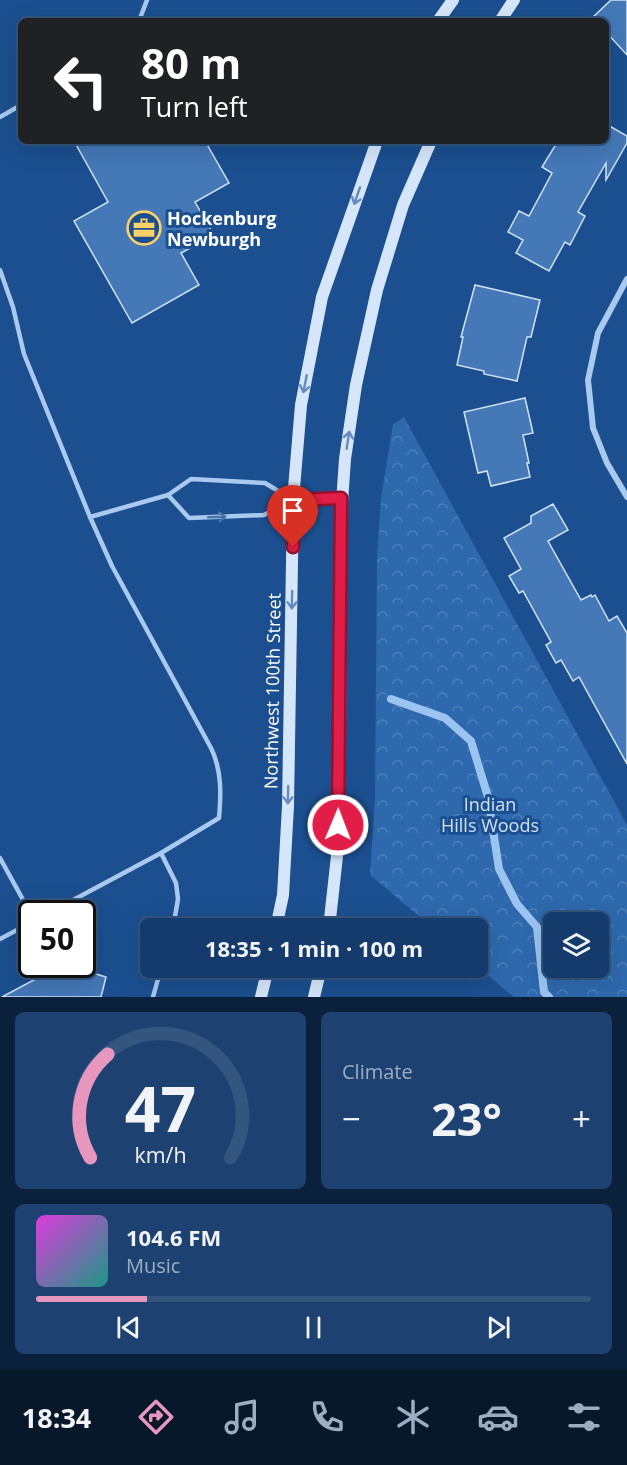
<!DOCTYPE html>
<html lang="en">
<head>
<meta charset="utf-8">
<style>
  body { margin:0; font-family:"Open Sans",sans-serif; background:#1d4271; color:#f1f3f6; height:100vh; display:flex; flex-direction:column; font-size:22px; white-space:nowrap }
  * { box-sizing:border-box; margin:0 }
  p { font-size:20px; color:#9dadc1 }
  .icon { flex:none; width:33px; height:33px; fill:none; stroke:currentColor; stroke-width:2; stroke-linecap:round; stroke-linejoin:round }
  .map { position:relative; height:997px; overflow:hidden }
  .sheet { display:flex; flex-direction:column; gap:15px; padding:15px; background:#0b203b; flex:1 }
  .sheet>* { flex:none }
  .guide { position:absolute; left:18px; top:18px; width:591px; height:126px; border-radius:9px; box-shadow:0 6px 24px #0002,0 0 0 2px #33557e; background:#202124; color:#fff; overflow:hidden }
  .buttons { position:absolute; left:543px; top:912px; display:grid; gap:12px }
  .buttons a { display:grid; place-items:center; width:66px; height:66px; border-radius:9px; background:#143b6b; box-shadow:0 6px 24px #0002,0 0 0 2px #33557e; font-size:30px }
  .speed { position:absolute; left:18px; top:900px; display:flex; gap:12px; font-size:30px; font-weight:700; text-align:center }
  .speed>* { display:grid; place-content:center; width:78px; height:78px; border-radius:50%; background:#143b6b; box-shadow:0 6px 24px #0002,0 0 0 2px #33557e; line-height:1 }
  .speed .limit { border:3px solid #111; border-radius:9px; background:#fff; color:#111 }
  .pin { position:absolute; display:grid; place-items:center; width:51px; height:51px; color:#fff; margin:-62px -26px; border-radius:50% 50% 50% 0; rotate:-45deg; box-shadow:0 0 6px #0007 }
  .pin .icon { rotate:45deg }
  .me { position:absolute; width:66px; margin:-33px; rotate:1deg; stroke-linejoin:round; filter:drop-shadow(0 0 4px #0008) }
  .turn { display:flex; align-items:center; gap:21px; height:126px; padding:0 24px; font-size:27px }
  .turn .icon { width:78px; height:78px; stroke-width:2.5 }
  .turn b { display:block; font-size:42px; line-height:51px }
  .big { font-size:45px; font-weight:700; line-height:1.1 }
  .sheet .card { flex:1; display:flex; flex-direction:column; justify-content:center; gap:9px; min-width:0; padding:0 21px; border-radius:9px; background:#1d4271 }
  .sheet .dial { align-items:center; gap:0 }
  .dial svg { height:156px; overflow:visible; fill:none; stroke:#33557e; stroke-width:7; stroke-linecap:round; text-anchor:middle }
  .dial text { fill:#f1f3f6; stroke:none }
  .song { display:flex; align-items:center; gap:18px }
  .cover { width:72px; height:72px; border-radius:9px; background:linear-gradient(135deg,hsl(300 70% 55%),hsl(170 70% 35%)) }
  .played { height:6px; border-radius:3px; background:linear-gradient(90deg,#e797bd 20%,#33557e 20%) }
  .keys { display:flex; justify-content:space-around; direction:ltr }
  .heat { display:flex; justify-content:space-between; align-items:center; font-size:33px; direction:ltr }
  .sheet .tiles { flex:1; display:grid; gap:15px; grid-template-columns:1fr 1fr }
  .card:last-child { grid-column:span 2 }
  .trip { position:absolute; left:140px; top:918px; width:348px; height:60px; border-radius:9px; background:#143b6b; box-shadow:0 6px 24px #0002,0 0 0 2px #33557e; font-weight:700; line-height:60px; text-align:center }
  .tab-bar { display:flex; height:96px; justify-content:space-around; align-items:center; background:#08182b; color:#9dadc1 }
  .tab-bar .icon { width:42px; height:42px }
  .tab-bar .current { color:#e797bd }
  .tab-bar b { font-size:27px; color:#f1f3f6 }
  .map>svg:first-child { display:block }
  .forest { fill:url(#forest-crowns); fill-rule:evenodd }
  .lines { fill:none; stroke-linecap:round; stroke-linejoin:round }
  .stream { stroke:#9cc4f0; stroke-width:8 }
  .building { fill:#4478b7; stroke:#cfe3fa; stroke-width:1.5 }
  .service { stroke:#a9c9ee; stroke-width:4.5 }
  .minor { stroke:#a9c9ee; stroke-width:6 }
  .secondary { stroke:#d6e6fa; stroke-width:12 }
  .oneway { stroke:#668bba }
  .oneway2 { stroke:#4674ac }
  .route-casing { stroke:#92132f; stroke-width:15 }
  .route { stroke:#e11d48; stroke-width:10 }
  .labels { text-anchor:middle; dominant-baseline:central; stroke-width:6; stroke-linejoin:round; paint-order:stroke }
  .poi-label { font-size:18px; font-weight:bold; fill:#fff; stroke:#1b4f8f; text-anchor:start }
  .street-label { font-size:18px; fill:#fff; stroke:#1b4f8f }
  .park-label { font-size:18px; fill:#cfe3fa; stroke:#1b4f8f }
</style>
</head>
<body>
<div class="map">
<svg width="627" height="997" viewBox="0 0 627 997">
  <defs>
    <pattern id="forest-crowns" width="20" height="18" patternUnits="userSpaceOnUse" patternTransform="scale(1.5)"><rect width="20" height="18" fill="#2e69ad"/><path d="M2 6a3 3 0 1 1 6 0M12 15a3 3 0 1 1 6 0" fill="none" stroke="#4d80b9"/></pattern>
  </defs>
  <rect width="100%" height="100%" fill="#1b4f8f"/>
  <path class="forest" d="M 404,417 L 627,825 L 627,997 L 514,997 L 477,966 L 477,928 L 433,928 L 370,875 L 375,799 L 377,556 L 381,498 L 393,424 ZM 554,922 L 598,922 L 598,968 L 554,968 Z"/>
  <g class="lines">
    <polyline class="stream" points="391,699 445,718 471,741 488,797 499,869 517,904 537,927 544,992 549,997"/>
  </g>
  <g class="building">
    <polygon points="611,0 627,0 627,55 606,32 606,21 595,21 592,18"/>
    <polygon points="606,124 627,136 627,143 606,180 606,163 578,212 585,216 570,245 565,242 549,271 516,253 523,240 508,232 519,211 529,216 552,173 542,167 558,141 606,141"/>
    <polygon points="74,141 205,141 229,183 195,202 214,235 181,253 199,285 132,323 74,221 108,202"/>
    <polygon points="475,285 540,300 531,337 527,337 517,381 484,374 484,371 457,365 463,337 461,337"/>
    <polygon points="525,398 533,433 523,435 529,463 527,463 530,477 491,486 487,471 478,473 464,412"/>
    <polygon points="553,504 568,530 548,541 581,600 591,595 592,597 595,595 609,621 617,616 627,633 627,764 579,677 573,681 561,660 556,663 546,645 551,642 523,591 519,593 509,576 521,569 504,538 531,523 531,516"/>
    <polygon points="58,967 72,970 73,967 106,977 101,997 2,997"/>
  </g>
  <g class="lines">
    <g class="service">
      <polyline points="139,21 147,0"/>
      <polyline points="0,117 21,105"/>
      <path d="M 0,270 L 13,307 L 24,354 L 90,517 L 112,566 L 211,748 C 222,770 221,795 219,818 L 161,853 L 47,914"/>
      <polyline points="168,495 189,518 264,515 293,500 341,498"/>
      <polyline points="90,517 168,495 191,479 265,483 290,498"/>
      <polyline points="161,853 176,883 178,899 173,928"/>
      <polyline points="0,858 32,916"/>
      <polyline points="0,939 32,922"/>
      <polyline points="153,997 161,968"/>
    </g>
    <polyline class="minor" points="627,279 598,333 588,380 593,428 607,463 627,497"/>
    <g class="secondary">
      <polyline points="438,21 453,0"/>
      <polyline points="500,21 514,0"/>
      <polyline points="276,928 283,895 288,806 293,500 301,405 322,297 377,141"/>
      <polyline points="329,928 338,847 340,738 341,517 345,459 356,385 377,290 403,205 431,141"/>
      <polyline points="261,997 268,968"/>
      <polyline points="314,997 321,968"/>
    </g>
  </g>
  <defs><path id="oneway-shaft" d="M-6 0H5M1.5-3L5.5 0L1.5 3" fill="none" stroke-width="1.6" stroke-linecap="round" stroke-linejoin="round" transform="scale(1.5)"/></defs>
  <g class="oneway">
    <use href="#oneway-shaft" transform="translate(357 196) rotate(109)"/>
    <use href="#oneway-shaft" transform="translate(305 384) rotate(101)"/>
    <use href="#oneway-shaft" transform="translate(348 440) rotate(-81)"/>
    <use href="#oneway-shaft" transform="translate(292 600) rotate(91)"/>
    <use href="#oneway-shaft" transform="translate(288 795) rotate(91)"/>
  </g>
  <use class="oneway2" href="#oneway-shaft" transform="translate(217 517) rotate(-2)"/>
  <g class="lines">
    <defs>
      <polyline id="route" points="293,547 293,500 341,498 338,825"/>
    </defs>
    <use href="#route" class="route-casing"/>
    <use href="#route" class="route"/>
  </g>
  <defs>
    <symbol id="office-ring" viewBox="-11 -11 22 22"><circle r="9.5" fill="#1b4f8f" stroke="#ffd166" stroke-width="1.5"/><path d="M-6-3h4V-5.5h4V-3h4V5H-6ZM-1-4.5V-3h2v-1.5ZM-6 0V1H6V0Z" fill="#ffd166"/></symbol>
  </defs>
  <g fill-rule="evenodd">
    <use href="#office-ring" x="125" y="209" width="38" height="38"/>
  </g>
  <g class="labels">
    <g class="poi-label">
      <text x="167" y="218">Hockenburg<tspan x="167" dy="21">Newburgh</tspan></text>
    </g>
    <g class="street-label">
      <text transform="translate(272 691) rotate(-89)">Northwest 100th Street</text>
    </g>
    <g class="park-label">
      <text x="490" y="804">Indian<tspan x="490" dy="21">Hills Woods</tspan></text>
    </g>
  </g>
</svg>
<div class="buttons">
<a><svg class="icon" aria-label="layers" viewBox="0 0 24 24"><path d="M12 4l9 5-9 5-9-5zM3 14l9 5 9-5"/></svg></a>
</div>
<div class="speed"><div class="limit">50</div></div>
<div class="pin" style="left:293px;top:547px;background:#d93025"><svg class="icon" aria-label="arrive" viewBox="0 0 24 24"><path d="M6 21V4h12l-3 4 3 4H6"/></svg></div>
<svg class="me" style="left:338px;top:825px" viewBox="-20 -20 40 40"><circle r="17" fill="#e11d48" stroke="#fff" stroke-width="3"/><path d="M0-11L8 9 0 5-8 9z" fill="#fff"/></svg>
<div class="trip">18:35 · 1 min · 100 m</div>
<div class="guide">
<div class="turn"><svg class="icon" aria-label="left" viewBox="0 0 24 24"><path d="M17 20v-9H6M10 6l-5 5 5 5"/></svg><div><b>80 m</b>Turn left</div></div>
</div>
</div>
<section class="sheet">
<div class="tiles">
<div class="card dial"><svg viewBox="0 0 100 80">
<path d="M14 69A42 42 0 1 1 86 69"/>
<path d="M14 69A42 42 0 0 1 23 16" stroke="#e797bd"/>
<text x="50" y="56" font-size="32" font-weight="700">47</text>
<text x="50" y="72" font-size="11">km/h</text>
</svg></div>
<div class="card"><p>Climate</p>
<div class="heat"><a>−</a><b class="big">23°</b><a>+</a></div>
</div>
<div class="card">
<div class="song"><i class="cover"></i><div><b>104.6 FM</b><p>Music</p></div></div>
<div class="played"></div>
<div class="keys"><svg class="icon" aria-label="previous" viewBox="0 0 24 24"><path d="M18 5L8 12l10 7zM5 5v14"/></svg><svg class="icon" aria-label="pause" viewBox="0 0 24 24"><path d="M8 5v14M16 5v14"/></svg><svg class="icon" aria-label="next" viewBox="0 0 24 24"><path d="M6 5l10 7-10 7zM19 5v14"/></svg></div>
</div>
</div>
</section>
<nav class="tab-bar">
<b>18:34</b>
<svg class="icon current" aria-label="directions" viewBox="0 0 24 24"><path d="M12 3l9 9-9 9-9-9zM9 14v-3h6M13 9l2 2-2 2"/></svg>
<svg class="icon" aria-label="music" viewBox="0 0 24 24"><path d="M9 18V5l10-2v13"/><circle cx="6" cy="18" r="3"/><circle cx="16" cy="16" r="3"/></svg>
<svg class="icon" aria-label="phone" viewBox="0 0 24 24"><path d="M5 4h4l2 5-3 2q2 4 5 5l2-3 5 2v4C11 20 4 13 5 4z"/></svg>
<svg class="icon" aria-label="climate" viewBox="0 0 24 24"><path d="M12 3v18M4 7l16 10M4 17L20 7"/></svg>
<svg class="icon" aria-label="car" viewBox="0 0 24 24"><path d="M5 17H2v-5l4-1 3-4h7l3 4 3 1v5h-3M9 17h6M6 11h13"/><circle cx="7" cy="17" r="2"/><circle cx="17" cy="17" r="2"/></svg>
<svg class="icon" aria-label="filters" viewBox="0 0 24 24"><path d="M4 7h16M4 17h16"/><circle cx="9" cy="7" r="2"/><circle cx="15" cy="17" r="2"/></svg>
</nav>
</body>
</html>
